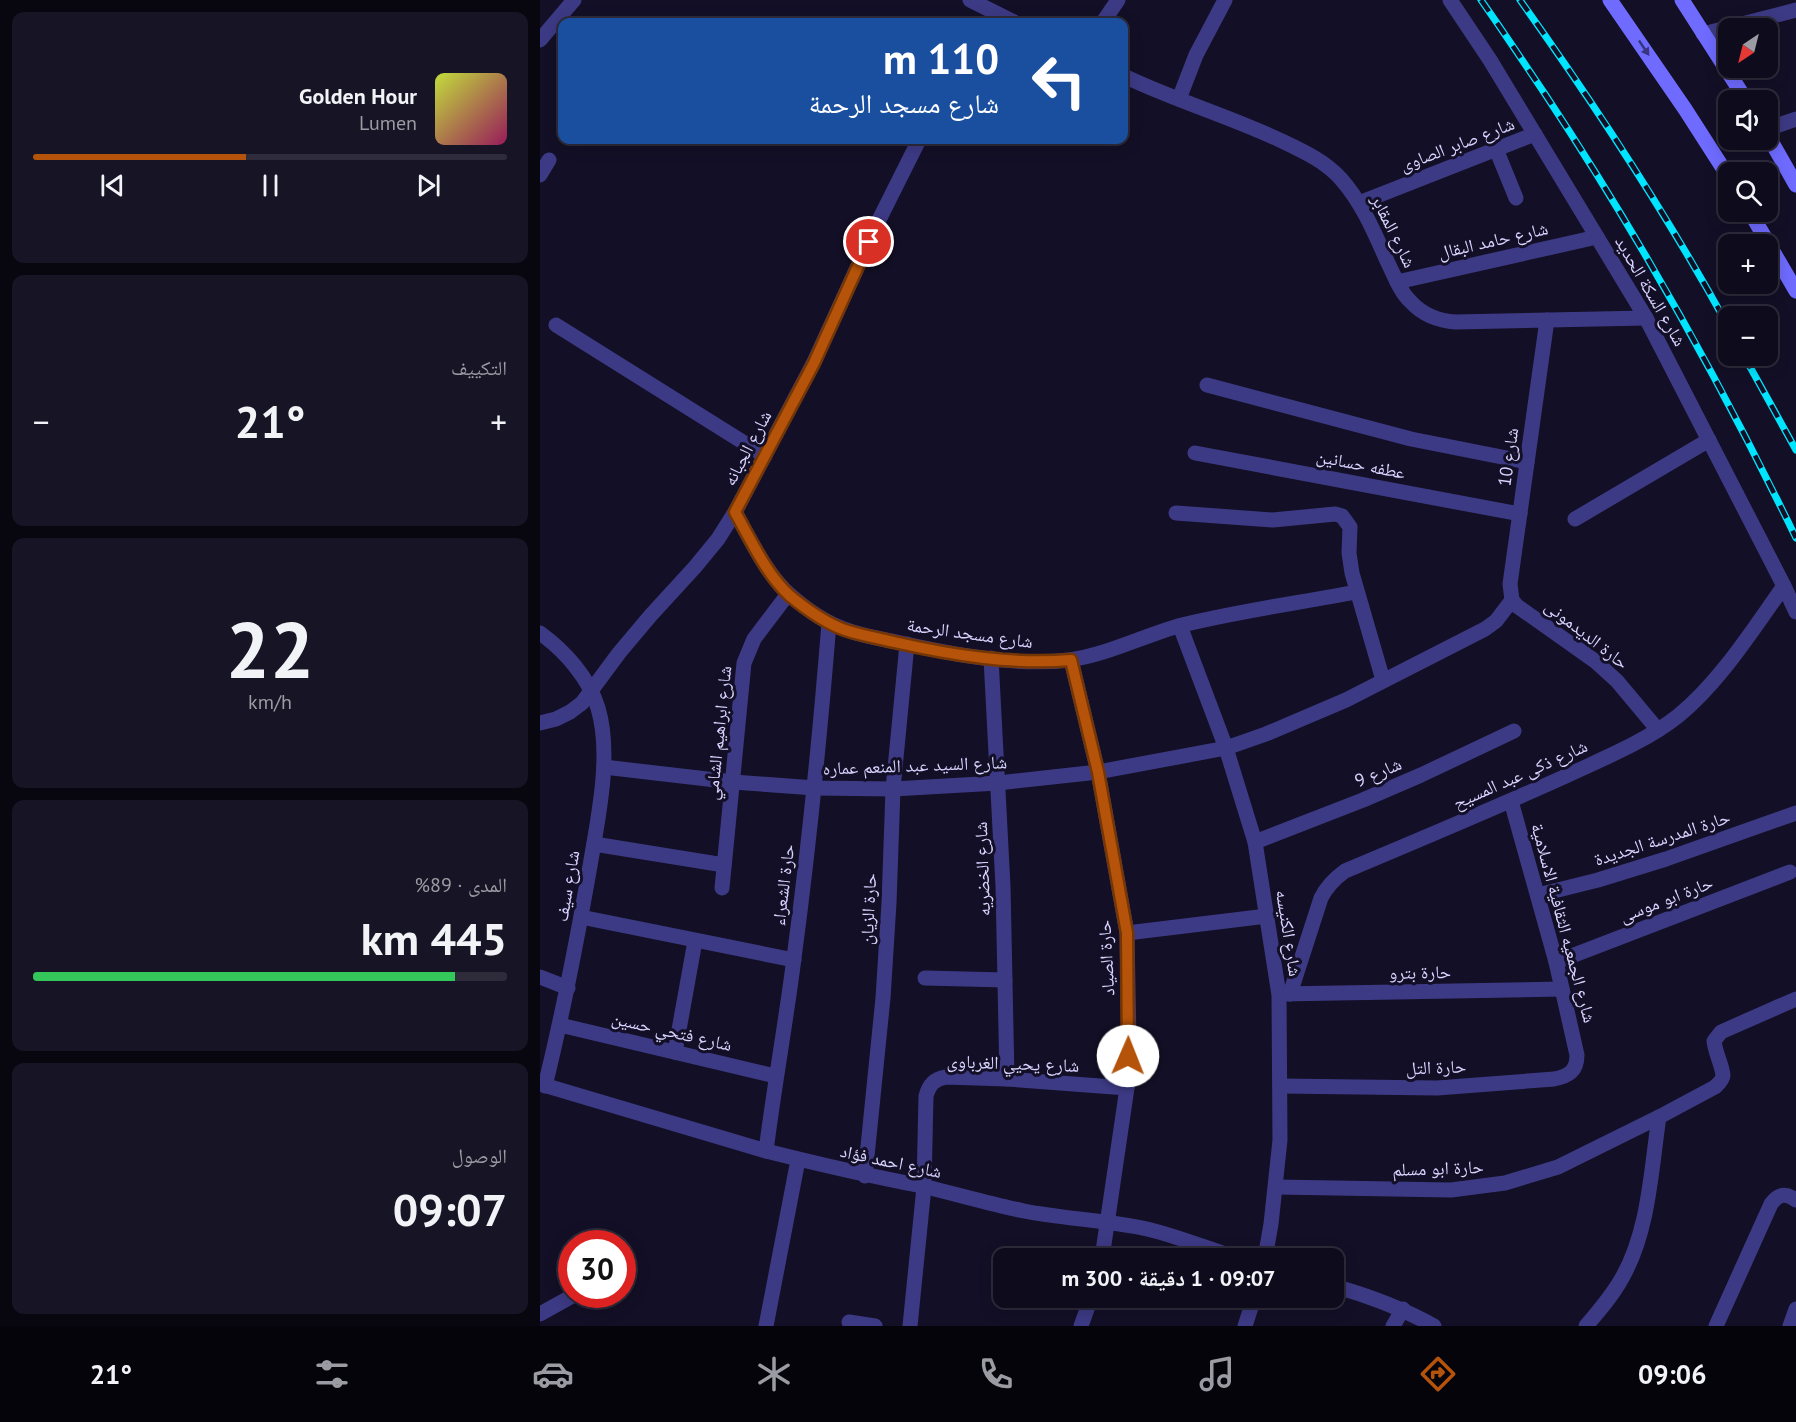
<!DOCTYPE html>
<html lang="ar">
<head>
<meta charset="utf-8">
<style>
  body { margin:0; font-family:"PT Sans","Noto Naskh Arabic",sans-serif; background:#171425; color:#f1f3f6; direction:rtl; height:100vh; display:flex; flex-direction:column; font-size:22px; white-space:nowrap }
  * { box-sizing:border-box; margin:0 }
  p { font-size:20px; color:#9b9ba3 }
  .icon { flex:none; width:33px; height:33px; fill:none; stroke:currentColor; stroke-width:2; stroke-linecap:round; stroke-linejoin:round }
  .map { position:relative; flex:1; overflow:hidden; direction:ltr }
  .side { display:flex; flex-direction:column; gap:12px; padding:12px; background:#08060f; width:540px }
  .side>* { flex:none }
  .guide { position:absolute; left:18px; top:18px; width:570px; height:126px; border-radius:12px; box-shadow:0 3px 15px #0003,0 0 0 2px #2e2b3b; direction:rtl; background:#1a4fa0; color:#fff; overflow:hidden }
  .needle { width:39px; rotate:215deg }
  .buttons { position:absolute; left:1178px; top:18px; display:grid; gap:12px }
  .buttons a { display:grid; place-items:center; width:60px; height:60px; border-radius:12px; background:#0e0b1c; box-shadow:0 3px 15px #0003,0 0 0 2px #2e2b3b; font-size:30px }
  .speed { position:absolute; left:18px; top:1230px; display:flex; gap:12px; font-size:30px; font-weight:700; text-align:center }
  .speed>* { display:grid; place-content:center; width:78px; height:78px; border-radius:50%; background:#0e0b1c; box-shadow:0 3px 15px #0003,0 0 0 2px #2e2b3b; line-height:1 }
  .speed .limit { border:9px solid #d22; background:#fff; color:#111 }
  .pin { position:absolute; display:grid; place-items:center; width:51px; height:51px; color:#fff; margin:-26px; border:3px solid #fff; border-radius:50%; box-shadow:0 2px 6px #0007 }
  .me { position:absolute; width:66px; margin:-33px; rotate:1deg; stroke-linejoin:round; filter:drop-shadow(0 0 4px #0008) }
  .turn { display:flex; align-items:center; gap:21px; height:126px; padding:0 30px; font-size:27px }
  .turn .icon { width:78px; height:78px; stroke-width:2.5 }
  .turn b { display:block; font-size:42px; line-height:51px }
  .big { font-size:45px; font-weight:700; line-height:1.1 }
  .side .widget { flex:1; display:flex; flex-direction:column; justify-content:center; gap:9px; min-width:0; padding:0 21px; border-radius:12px; background:#171425 }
  .side .dial { align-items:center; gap:0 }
  .dial b { font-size:78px; line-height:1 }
  .song { display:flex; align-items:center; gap:18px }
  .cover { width:72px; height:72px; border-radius:9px; background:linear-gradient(135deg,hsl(70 70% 55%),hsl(330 70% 35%)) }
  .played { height:6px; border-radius:3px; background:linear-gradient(90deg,#b45309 45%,#2e2b3b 45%) }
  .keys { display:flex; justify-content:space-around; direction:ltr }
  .heat { display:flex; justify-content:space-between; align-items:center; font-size:33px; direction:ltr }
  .charge { height:9px; border-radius:4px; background:linear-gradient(90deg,#34c759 89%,#2e2b3b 0) }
  .trip { position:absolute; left:453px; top:1248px; width:351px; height:60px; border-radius:12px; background:#0e0b1c; box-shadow:0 3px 15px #0003,0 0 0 2px #2e2b3b; font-weight:700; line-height:60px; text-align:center; direction:rtl }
  .menu { display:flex; height:96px; justify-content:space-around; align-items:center; background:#06040b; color:#9b9ba3 }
  .menu .icon { width:42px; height:42px }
  .menu .selected { color:#b45309 }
  .menu b { font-size:27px; color:#f1f3f6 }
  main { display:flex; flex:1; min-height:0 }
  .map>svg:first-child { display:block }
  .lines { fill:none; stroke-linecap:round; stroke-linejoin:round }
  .street { stroke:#3d3a85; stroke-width:15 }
  .secondary { stroke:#6f6bff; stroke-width:15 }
  .rail-casing { stroke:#00e5ff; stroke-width:7 }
  .rail { stroke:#130f26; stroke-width:4.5; stroke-dasharray:14; stroke-linecap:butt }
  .oneway { fill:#38347d }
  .route-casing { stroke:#753606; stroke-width:15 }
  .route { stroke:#b45309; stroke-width:10 }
  .labels { text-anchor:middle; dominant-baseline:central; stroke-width:6; stroke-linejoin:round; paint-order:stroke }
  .street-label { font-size:18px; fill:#d9d4ff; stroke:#130f26 }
</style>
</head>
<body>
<main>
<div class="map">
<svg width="1256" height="1326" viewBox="0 0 1256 1326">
  <rect width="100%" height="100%" fill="#130f26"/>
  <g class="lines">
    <g class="street">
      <polyline points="430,0 474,22"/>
      <polyline points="910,0 950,60 1106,318 1244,586 1256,612"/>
      <polyline points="563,22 578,0"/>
      <polyline points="1163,34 1256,10"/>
      <polyline points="0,40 34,0"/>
      <path d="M 584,76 C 636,101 692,117 744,142 C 765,152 786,162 801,179 C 823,204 835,234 848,263 C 855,277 860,292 871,302 C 883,315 899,321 916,322 L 1106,318"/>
      <polyline points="639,99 656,55 685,0"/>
      <polyline points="1227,129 1256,119"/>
      <polyline points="956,149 976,198"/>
      <polyline points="0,175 9,160"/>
      <polyline points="819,203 995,134"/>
      <polyline points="857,282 1057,237"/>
      <polyline points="1007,320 970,584 972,600 977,606 1055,661 1077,681 1118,730"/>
      <polyline points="16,325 225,456"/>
      <polyline points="667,385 871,439 987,462"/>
      <polyline points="655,453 980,514"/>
      <path d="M 195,512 C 211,540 226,574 250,595 C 266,609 284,622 304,629 C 319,635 336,638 352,641 C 405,653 475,667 529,660 C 567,655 605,635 642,625 C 699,611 758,603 816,592"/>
      <polyline points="636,513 733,520 795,514 802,516 810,527 809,553 812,573 843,680"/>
      <polyline points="1035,519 1169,440"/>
      <polyline points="640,626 686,748 715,842 739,995 740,1140 731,1224 725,1258"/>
      <path d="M 0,633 C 25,651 49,678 58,708 C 72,755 58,818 50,866 C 37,940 23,1013 5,1086"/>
      <polyline points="451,658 463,886 467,1079"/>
      <polyline points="531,660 558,772 587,933 589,1040 587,1088 562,1258"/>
      <polyline points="0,723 16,719 30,712 42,703 79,653 111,615 155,567 178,539 195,512 274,362 338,222 379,140"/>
      <polyline points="64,767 193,782 275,788 353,789 458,783 558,772 686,748 726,734 806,700 945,629 956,621 972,600"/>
      <polyline points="715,842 823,800 881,775 974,731"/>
      <polyline points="54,844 184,865"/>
      <polyline points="182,888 204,663 214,639 248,594"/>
      <polyline points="998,895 1058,880 1126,859 1256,813"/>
      <polyline points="41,917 254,960"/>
      <polyline points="587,933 727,916"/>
      <polyline points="1016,962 1250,872"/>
      <polyline points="0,977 28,988"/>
      <polyline points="385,978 465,980"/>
      <polyline points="740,994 1022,989"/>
      <path d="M 750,994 L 781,898 C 787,886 794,879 805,871 C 879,840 953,809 1026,776 C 1064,758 1105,742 1138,716 C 1180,682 1213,629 1244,586"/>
      <polyline points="20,1025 235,1076"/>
      <polyline points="135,1052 155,941"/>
      <path d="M 0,1084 L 226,1151 C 278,1164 330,1176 382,1186 C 416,1194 450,1204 484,1211 C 525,1219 566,1220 607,1229 C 637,1236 668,1249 698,1258"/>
      <path d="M 741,1086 L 897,1088 L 1014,1079 C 1029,1076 1037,1071 1037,1055 L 1016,962 L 971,801"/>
      <path d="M 226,1151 C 234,1087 246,1022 254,958 C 269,846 280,735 289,623"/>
      <polyline points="325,1176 343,998 349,903 353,789 367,644"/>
      <path d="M 736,1187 L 911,1190 L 965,1183 L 1018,1167 L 1119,1117 L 1175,1087 C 1178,1084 1183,1080 1183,1075 C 1182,1065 1175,1052 1174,1041 L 1181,1032 L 1256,999"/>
      <path d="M 794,1286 C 829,1296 862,1308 894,1326"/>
      <polyline points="0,1314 36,1294"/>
      <polyline points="309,1322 335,1326"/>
      <polyline points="226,1326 258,1160"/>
      <path d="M 370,1326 L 384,1187 L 386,1096 C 389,1085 394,1079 406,1077 L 467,1079 L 587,1088"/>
      <polyline points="541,1326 551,1298"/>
      <polyline points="705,1326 714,1298"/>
      <polyline points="853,1326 863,1309"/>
      <path d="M 1046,1326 C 1059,1311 1072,1296 1082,1278 C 1109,1231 1111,1170 1119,1117"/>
      <path d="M 1176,1326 L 1231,1204 C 1239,1193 1246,1193 1256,1200"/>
      <polyline points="1250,1326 1256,1309"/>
    </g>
    <g class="secondary">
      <polyline points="1070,0 1145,109 1188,176"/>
      <polyline points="1142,0 1206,100"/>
      <polyline points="1227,134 1256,185"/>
      <polyline points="1210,212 1256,291"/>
    </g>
    <defs>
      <g id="rail">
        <path d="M 941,0 C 963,31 984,63 1005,94 C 1099,236 1182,385 1256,538"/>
        <path d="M 980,0 C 1055,105 1126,213 1188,326"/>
        <polyline points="1204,356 1256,450"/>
      </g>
    </defs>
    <use href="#rail" class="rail-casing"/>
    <use href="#rail" class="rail"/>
  </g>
  <defs><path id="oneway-solid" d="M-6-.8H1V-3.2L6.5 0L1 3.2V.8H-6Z" transform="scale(1.5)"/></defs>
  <use class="oneway" href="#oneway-solid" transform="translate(1104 48) rotate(56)"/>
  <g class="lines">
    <defs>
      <path id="route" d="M 329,242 L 274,363 L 195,512 C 211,540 226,574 250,596 C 266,609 285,623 305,630 C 320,635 337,638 354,642 C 411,655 472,665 531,660 L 558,772 L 587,933 L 588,1056"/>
    </defs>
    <use href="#route" class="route-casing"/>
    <use href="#route" class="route"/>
  </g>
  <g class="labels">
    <g class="street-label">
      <text transform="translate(917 144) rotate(-21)">شارع صابر الصاوى</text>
      <text transform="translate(854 231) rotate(64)">شارع المقابر</text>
      <text transform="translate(953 240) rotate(-13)">شارع حامد البقال</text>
      <text transform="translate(1111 291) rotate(60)">شارع السكة الحديد</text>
      <text transform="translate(207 448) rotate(-62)">شارع الجبانه</text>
      <text transform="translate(968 457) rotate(-82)">شارع 10</text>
      <text transform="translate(821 464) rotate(11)">عطفه حسانين</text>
      <text transform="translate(430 633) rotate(8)">شارع مسجد الرحمة</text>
      <text transform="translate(1047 634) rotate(38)">حارة الديدمونى</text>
      <text transform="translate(178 733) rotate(-84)">شارع ابراهيم الشامي</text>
      <text transform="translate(375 765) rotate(-2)">شارع السيد عبد المنعم عماره</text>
      <text transform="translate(838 772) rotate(-23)">شارع 9</text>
      <text transform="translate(980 774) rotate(-24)">شارع ذكى عبد المسيح</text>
      <text transform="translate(1122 838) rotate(-18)">حارة المدرسة الجديدة</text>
      <text transform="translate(442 869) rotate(-92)">شارع الخضريه</text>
      <text transform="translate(243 885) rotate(-83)">حارة الشعراء</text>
      <text transform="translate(27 886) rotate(-80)">شارع سيف</text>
      <text transform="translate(1126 899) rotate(-21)">حارة ابو موسى</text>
      <text transform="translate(328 909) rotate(-87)">حارة الزيان</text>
      <text transform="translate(1024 923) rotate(75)">شارع الجمعيه الثقافية الاسلامية</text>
      <text transform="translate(749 933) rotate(81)">شارع الكنيسه</text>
      <text transform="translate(566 958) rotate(-93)">حارة الصياد</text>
      <text transform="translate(880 972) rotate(-1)">حارة بترو</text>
      <text transform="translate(132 1031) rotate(13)">شارع فتحي حسين</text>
      <text transform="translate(473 1063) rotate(2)">شارع يحيي الغرباوى</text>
      <text transform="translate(896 1067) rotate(-2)">حارة التل</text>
      <text transform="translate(351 1161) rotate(12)">شارع احمد فؤاد</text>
      <text transform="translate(898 1168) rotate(-2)">حارة ابو مسلم</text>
    </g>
  </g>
</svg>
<div class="buttons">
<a><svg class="needle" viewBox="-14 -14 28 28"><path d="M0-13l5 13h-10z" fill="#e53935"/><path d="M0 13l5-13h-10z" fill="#9b9ba3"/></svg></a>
<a><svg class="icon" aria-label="sound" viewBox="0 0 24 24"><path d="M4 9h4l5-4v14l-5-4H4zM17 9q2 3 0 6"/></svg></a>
<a><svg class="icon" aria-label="search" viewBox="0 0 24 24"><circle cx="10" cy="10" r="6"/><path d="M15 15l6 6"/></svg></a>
<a>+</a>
<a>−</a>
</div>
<div class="speed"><div class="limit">30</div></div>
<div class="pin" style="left:329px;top:242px;background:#d93025"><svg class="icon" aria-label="arrive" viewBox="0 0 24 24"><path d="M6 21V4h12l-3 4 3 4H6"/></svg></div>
<svg class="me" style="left:588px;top:1056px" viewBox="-20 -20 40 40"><circle r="19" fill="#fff"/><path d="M0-13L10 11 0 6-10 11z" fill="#b45309"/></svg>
<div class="trip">09:07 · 1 دقيقة · 300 m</div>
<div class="guide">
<div class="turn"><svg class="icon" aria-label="left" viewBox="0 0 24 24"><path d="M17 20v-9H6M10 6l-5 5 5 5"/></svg><div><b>110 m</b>شارع مسجد الرحمة</div></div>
</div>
</div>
<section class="side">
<div class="widget">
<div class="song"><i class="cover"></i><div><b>Golden Hour</b><p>Lumen</p></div></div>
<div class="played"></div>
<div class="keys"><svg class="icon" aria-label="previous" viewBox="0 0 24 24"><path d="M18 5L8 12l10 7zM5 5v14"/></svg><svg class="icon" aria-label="pause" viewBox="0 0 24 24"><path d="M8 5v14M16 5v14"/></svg><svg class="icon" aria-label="next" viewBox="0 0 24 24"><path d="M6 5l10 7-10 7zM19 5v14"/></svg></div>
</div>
<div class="widget"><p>التكييف</p>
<div class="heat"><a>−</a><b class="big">21°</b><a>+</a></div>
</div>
<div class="widget dial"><b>22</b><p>km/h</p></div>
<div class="widget"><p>المدى · 89%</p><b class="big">445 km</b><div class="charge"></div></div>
<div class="widget"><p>الوصول</p><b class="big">09:07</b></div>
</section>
</main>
<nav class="menu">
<b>09:06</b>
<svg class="icon selected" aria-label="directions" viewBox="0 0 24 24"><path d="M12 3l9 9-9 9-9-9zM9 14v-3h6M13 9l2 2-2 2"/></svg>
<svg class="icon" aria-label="music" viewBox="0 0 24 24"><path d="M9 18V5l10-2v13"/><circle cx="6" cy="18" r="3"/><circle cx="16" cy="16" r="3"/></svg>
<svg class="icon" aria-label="phone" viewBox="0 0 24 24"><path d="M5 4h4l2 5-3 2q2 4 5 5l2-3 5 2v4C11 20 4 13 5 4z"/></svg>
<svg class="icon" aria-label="climate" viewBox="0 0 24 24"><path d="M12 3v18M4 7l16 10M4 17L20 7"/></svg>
<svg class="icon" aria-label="car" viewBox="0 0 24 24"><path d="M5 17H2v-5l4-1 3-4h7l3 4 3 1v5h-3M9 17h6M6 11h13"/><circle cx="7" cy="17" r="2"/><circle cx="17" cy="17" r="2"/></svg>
<svg class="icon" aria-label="filters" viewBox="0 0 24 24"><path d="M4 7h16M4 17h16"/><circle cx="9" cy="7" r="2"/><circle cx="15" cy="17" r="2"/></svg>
<b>21°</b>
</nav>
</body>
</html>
